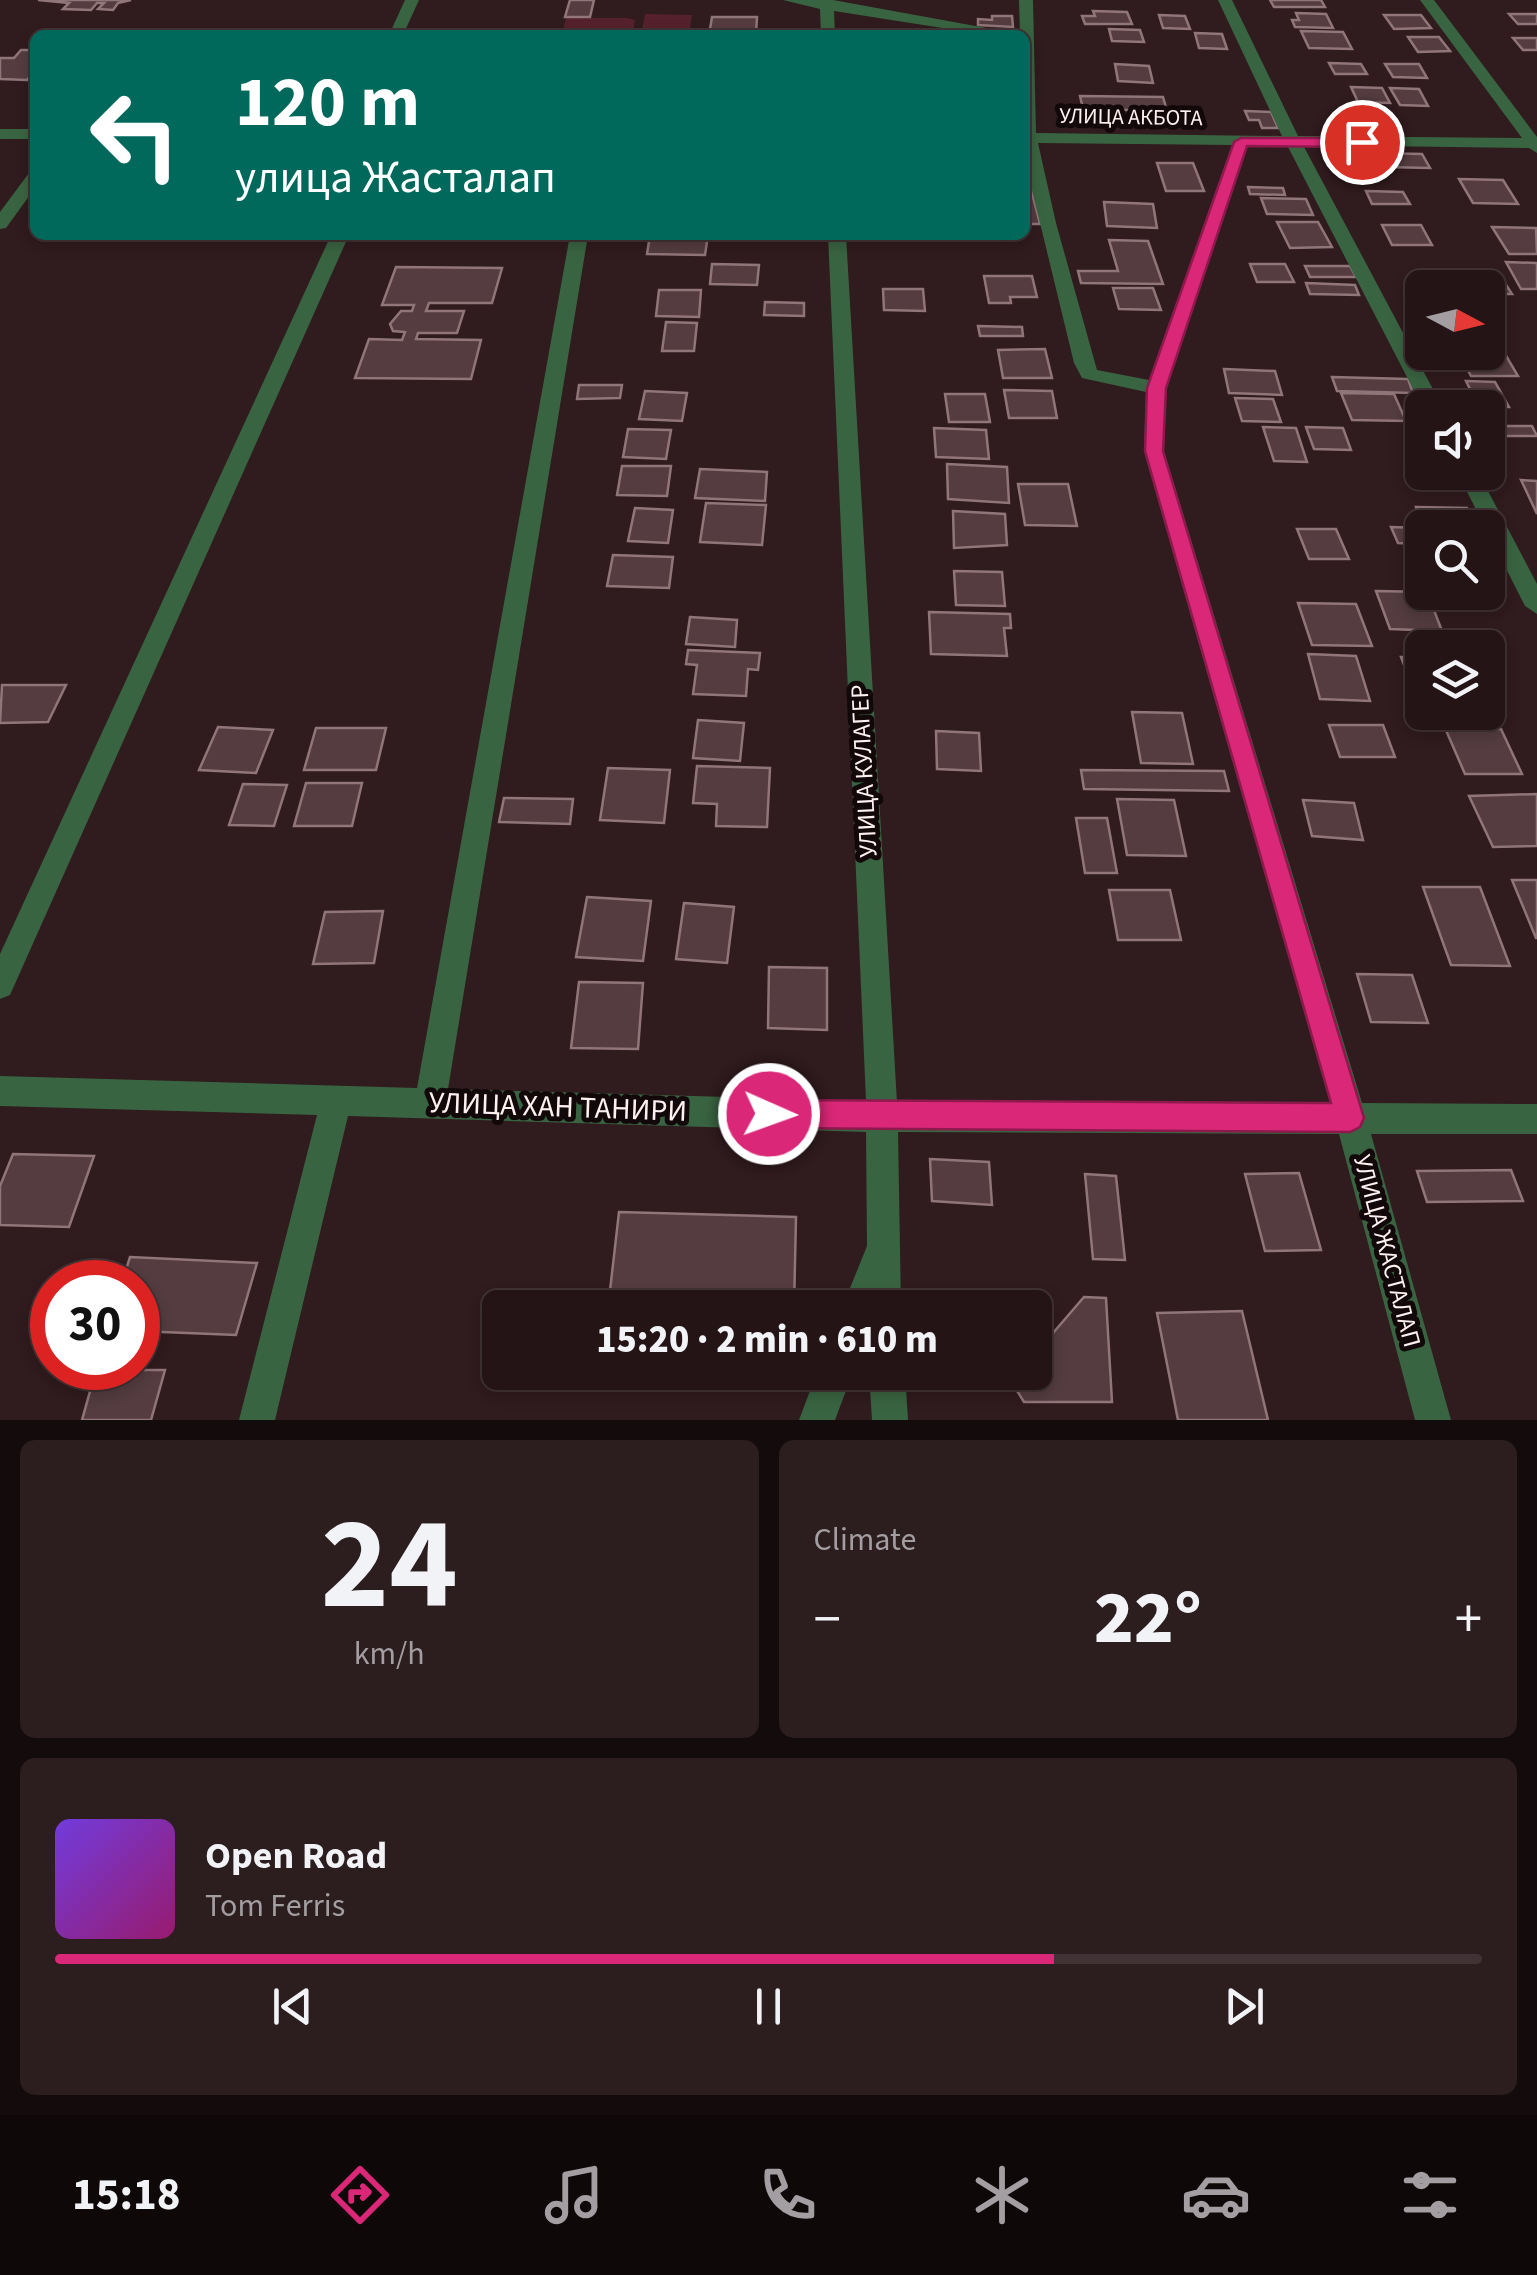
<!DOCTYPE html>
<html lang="en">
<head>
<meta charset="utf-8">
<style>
  body { margin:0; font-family:"Source Sans 3",sans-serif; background:#2c1d1f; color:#f1f3f6; height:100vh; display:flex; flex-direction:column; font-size:38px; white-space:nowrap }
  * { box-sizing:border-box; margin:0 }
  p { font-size:32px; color:#a39ea1 }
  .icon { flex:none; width:55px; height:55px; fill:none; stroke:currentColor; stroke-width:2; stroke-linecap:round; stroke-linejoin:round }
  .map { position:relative; height:1420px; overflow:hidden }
  .details { display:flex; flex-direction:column; gap:20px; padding:20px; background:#140b0c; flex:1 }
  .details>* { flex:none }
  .banner { position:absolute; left:30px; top:30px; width:1000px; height:210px; border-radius:15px; box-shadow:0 5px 15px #0003,0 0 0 2px #413335; background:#00695c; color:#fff; overflow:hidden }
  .needle { width:65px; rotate:97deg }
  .fabs { position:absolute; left:1405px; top:270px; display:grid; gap:20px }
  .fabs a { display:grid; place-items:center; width:100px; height:100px; border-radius:15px; background:#241416; box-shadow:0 5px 15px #0003,0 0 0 2px #413335; font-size:50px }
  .speed { position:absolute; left:30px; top:1260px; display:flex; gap:20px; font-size:50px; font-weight:700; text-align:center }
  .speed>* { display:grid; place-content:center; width:130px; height:130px; border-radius:50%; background:#241416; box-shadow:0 5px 15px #0003,0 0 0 2px #413335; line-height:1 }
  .speed .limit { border:15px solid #d22; background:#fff; color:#111 }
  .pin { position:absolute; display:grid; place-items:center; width:85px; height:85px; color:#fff; margin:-42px; border:5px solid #fff; border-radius:50%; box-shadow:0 2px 10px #0007 }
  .me { position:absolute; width:110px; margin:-55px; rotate:92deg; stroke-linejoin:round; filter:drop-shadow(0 0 8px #0008) }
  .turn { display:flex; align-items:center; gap:35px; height:210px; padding:0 40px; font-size:45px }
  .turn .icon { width:130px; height:130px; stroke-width:2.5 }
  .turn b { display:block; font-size:70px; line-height:85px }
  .big { font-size:75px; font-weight:800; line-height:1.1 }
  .details .tile { flex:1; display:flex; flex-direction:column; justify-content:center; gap:15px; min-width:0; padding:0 35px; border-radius:15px; background:#2c1d1f }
  .details .dial { align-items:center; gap:0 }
  .dial b { font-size:130px; line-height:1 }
  .song { display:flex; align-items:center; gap:30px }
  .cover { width:120px; height:120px; border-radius:15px; background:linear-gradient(135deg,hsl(260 70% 55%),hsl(320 70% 35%)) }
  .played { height:10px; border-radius:5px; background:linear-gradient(90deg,#db2777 70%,#413335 70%) }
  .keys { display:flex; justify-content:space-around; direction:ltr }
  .heat { display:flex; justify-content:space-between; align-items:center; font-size:55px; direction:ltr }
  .details .tiles { flex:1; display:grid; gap:20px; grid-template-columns:1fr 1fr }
  .tile:last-child { grid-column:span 2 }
  .trip { position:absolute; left:482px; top:1290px; width:570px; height:100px; border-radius:15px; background:#241416; box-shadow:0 5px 15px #0003,0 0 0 2px #413335; font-weight:800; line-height:100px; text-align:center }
  .tab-bar { display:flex; height:160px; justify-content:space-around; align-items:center; background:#0e0809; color:#a39ea1 }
  .tab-bar .icon { width:70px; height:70px }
  .tab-bar .active { color:#db2777 }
  .tab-bar b { font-size:45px; color:#f1f3f6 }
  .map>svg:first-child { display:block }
  .green { fill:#55212c }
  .building { fill:#543c40; stroke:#907579; stroke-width:2.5 }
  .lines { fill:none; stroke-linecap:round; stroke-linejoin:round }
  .minor { fill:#396441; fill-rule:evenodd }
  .route { fill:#db2777; stroke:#8e194d; stroke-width:2.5 }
  .labels { text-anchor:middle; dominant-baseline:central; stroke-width:10; stroke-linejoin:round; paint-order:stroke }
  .far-street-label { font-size:22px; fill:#fff0f1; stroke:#12080a }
  .street-label { font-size:25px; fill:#fff0f1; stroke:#12080a }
  .near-street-label { font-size:30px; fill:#fff0f1; stroke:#12080a }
</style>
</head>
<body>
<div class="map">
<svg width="1537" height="1420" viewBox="0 0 1537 1420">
  <rect width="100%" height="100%" fill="#301b1e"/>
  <g class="green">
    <polygon points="645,14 692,15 689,35 641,35"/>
    <polygon points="566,18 627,18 635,20 633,32 626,35 562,34"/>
  </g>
  <g class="building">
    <polygon points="38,0 131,0 118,3 113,10 98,9 104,3 97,3 91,10 63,9 69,3"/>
    <polygon points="570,0 594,0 590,17 565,17"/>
    <polygon points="1270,0 1321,0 1325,7 1274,7"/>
    <polygon points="1093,11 1127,12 1132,24 1085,24 1082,16 1095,16"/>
    <polygon points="1296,13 1326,14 1333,28 1295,27 1292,20 1299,20"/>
    <polygon points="1509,14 1537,14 1537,24 1518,24"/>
    <polygon points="1159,15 1185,16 1190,29 1163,28"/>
    <polygon points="1384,15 1421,15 1431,28 1394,29"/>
    <polygon points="992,16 1012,16 1013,27 978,25 978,19 992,20"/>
    <polygon points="712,17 757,17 756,35 709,35"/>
    <polygon points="1109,29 1140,30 1144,42 1112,41"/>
    <polygon points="1301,31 1343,32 1352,49 1309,48"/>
    <polygon points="1195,33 1222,34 1227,49 1199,48"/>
    <polygon points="1408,37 1439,37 1450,51 1418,52"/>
    <polygon points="1513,38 1537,38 1537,50 1523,50"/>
    <polygon points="21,50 35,50 35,70 27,80 0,79 0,58 14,58"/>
    <polygon points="1329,63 1361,64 1367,74 1335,74"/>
    <polygon points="1115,64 1149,66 1153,83 1118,81"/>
    <polygon points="1385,64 1419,64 1427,78 1393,77"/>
    <polygon points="1351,87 1382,88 1390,103 1358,102"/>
    <polygon points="1390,88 1419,89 1428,106 1400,105"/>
    <polygon points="1080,96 1163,97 1167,111 1083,109"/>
    <polygon points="1245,111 1271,112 1278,128 1262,128 1259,120 1249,120"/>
    <polygon points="1327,152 1422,154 1430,168 1334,166"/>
    <polygon points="1157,163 1193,163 1204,191 1166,191"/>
    <polygon points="1459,179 1503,180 1518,204 1473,203"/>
    <polygon points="1248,187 1283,188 1285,195 1250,194"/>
    <polygon points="1025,189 1031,189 1040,224 1025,224"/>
    <polygon points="1366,191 1403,192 1410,204 1372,204"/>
    <polygon points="1261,198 1306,199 1313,215 1267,214"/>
    <polygon points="1104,202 1153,204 1157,228 1107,226"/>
    <polygon points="1277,222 1318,222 1332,247 1290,248"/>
    <polygon points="1382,225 1421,225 1432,245 1392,245"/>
    <polygon points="1492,227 1536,228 1537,254 1509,254"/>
    <polygon points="650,235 708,235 705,255 647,254"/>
    <polygon points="1109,240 1148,241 1163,284 1081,283 1078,271 1118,271"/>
    <polygon points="1506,262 1537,263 1537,289 1521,289"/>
    <polygon points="712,264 759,265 757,285 710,284"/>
    <polygon points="1250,264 1285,264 1294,282 1257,282"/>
    <polygon points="1305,266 1350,266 1356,277 1310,277"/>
    <polygon points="396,267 502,268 492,303 429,303 426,311 464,311 457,333 418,333 416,339 481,340 471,379 355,378 369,339 402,340 405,332 393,331 390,324 401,311 412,311 414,305 382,305"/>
    <polygon points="1461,274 1499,274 1512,294 1488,294 1488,288 1469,288"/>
    <polygon points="984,276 1032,276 1037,297 1010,297 1011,303 989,303"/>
    <polygon points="1306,283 1355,285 1359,295 1310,294"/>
    <polygon points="1113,288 1153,288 1161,310 1119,309"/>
    <polygon points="883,289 923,289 925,311 884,310"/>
    <polygon points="659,290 701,290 699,317 656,316"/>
    <polygon points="765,302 804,303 804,316 764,315"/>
    <polygon points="666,322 697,323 694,351 662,351"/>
    <polygon points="978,326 1022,327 1023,336 980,336"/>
    <polygon points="1045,349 1052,378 1003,378 998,350"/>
    <polygon points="1459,354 1505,354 1518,376 1471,376"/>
    <polygon points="1224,369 1275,371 1282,395 1229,393"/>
    <polygon points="1332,377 1408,379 1413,393 1337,391"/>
    <polygon points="1466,381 1495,382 1509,407 1479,407"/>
    <polygon points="579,385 622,385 620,398 577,399"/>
    <polygon points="1004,390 1052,391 1057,418 1009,418"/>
    <polygon points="645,391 687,393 682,421 639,419"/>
    <polygon points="1341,393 1394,394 1406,421 1352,420"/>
    <polygon points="945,394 985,394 990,422 949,422"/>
    <polygon points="1235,398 1273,399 1281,422 1242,421"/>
    <polygon points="1488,426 1532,426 1537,436 1488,436"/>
    <polygon points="1263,427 1296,428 1307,462 1274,461"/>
    <polygon points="1306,427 1343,428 1351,450 1314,449"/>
    <polygon points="934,428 986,430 989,459 936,457"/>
    <polygon points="628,429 671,430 666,459 623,457"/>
    <polygon points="947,464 1007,467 1009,503 948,499"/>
    <polygon points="622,466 671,466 667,496 617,495"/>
    <polygon points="700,469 767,472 765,501 695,498"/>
    <polygon points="1521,480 1537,481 1537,514"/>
    <polygon points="1018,484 1068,484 1077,526 1025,525"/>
    <polygon points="706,503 766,505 762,545 700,542"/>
    <polygon points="1416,507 1467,508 1473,523 1422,521"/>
    <polygon points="635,508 673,510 668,543 628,541"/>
    <polygon points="953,511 1005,514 1007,545 954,548"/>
    <polygon points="1391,527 1422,528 1422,544 1398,543"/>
    <polygon points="1297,529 1336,529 1349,559 1309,559"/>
    <polygon points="613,555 673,557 669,588 607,586"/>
    <polygon points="954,571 1002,572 1005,606 956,605"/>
    <polygon points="1376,591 1427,592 1442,631 1390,629"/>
    <polygon points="1298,603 1356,604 1372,646 1312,645"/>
    <polygon points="929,612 1010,614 1011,628 1004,628 1007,656 931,654"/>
    <polygon points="690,617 737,620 735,647 686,644"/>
    <polygon points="688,650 760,653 758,670 748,669 746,696 693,694 697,665 686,664"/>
    <polygon points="1308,654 1356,656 1370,701 1320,699"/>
    <polygon points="1401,657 1422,657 1422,699 1417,699"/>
    <polygon points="2,685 66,685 48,722 0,723"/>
    <polygon points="1132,712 1182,713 1193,764 1141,763"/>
    <polygon points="698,720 744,723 740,761 693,758"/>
    <polygon points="1329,725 1383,725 1395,757 1340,757"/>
    <polygon points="218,727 273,730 256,773 199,770"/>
    <polygon points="316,728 386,728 376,770 304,770"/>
    <polygon points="1445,728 1501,729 1522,774 1465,774"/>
    <polygon points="936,731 979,733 981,771 937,769"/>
    <polygon points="697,766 770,768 767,827 716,826 717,804 693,803"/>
    <polygon points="608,768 670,770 664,823 600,820"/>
    <polygon points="1081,770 1224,771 1229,791 1084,789"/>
    <polygon points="306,783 362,783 352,826 294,826"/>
    <polygon points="243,784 287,785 274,826 229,825"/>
    <polygon points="1537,794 1537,846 1493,847 1469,796"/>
    <polygon points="504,798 573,799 570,824 499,822"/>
    <polygon points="1117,799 1174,800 1186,856 1127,855"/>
    <polygon points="1303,800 1354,803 1363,840 1312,836"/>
    <polygon points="1076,818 1107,818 1117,873 1085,873"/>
    <polygon points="1512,880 1537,880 1537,938 1536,938"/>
    <polygon points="1423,887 1480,887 1510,966 1451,965"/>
    <polygon points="1109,890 1170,890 1181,940 1118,940"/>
    <polygon points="587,897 651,901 643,961 576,957"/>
    <polygon points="684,903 734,907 727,963 676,959"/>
    <polygon points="383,911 374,963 313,964 325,912"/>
    <polygon points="769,967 827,968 827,1030 768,1028"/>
    <polygon points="1357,974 1412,975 1428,1023 1371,1022"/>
    <polygon points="579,982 643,983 638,1049 571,1048"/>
    <polygon points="13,1154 94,1156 69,1227 0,1225 0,1186"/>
    <polygon points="930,1159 989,1162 992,1205 932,1201"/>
    <polygon points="1511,1170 1523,1201 1427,1202 1417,1171"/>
    <polygon points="1299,1173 1321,1250 1265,1251 1245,1174"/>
    <polygon points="1085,1174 1116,1176 1125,1260 1093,1259"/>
    <polygon points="619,1212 796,1217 794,1308 608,1308"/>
    <polygon points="130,1257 257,1263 236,1335 138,1331 138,1282 122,1282"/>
    <polygon points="1084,1297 1106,1298 1112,1402 1024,1402 1011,1381 1019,1372 1035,1372 1035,1354"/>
    <polygon points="1242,1311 1268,1420 1178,1420 1157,1313"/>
    <polygon points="96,1370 165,1370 151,1420 82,1420"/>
  </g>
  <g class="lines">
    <g class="minor">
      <polygon points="405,0 419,0 403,35 389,35"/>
      <path d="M 783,0 L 833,0 L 1020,34 L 1019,0 L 1033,0 L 1036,133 L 1282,136 L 1218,0 L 1232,0 L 1298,136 L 1522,138 L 1420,0 L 1434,0 L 1537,137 L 1537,153 L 1529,148 L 1303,145 L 1443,408 L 1423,408 L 1287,145 L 1248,145 L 1166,388 L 1164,451 L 1362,1103 L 1537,1104 L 1537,1134 L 1371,1134 L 1451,1420 L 1415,1420 L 1339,1134 L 898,1132 L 901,1308 L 842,1308 L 867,1246 L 866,1132 L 348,1116 L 275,1420 L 239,1420 L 317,1115 L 0,1106 L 0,1076 L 417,1088 L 570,235 L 588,235 L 448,1089 L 866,1101 L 828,235 L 846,235 L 897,1102 L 1330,1103 L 1144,451 L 1146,392 L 1082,378 L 1074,363 L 1025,161 L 1025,35 L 987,35 L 834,11 L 835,35 L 821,35 L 820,9 ZM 1038,143 L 1232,145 L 1149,380 L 1097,370 L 1056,223 Z"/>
      <rect x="0" y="129" width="35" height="10"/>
      <polygon points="35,172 35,188 6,228 0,229 0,212 29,173"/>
      <polygon points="331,235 349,235 10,995 0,999 0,954"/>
      <polygon points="1457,472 1478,472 1537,584 1537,614 1525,606"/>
      <polygon points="817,1372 853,1372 835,1420 799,1420"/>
      <polygon points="869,1372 905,1372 908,1420 872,1420"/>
    </g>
  </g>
  <polygon class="route" points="1241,138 1362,138 1369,142 1362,147 1247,146 1166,388 1163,451 1364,1118 1360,1127 1350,1132 769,1128 759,1124 755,1114 759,1104 769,1100 1331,1103 1145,451 1147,388 1234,142"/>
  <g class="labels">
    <g class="far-street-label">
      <text transform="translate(1131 117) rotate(1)">УЛИЦА АКБОТА</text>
    </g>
    <g class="street-label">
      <text transform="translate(864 771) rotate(-93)">УЛИЦА КУЛАГЕР</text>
      <text transform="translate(1387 1251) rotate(75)">УЛИЦА ЖАСТАЛАП</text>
    </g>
    <g class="near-street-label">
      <text transform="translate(558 1107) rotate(2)">УЛИЦА ХАН ТАНИРИ</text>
    </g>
  </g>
</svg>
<div class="fabs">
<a><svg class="needle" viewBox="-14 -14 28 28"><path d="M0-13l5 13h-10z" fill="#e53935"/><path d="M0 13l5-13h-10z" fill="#a39ea1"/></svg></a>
<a><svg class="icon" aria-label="sound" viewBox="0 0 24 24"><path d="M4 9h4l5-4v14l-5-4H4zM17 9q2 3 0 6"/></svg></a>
<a><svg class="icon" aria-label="search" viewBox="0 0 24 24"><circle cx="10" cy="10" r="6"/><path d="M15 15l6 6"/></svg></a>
<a><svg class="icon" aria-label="layers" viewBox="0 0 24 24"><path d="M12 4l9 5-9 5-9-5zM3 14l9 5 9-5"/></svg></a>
</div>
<div class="speed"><div class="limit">30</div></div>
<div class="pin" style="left:1362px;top:142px;background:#d93025"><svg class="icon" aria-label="arrive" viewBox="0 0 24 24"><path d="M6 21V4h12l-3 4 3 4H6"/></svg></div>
<svg class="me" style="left:769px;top:1114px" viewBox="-20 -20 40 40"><circle r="17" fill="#db2777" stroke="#fff" stroke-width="3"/><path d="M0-11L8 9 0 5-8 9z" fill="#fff"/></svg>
<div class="trip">15:20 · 2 min · 610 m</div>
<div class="banner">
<div class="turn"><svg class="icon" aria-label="left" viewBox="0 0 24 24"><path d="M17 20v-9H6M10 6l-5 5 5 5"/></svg><div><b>120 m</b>улица Жасталап</div></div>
</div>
</div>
<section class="details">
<div class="tiles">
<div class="tile dial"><b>24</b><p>km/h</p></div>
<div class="tile"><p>Climate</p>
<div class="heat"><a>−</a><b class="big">22°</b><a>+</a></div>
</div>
<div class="tile">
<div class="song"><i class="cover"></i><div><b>Open Road</b><p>Tom Ferris</p></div></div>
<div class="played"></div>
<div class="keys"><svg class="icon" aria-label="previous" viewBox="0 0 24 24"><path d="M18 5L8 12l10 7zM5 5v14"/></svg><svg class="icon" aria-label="pause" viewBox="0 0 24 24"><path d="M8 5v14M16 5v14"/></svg><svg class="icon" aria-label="next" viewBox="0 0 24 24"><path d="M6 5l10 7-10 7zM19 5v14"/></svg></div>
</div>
</div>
</section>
<nav class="tab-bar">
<b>15:18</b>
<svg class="icon active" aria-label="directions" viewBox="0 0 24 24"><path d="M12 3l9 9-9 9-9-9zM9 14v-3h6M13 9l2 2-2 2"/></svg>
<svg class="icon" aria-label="music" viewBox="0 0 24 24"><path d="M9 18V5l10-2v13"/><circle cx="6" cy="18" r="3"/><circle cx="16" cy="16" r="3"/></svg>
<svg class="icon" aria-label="phone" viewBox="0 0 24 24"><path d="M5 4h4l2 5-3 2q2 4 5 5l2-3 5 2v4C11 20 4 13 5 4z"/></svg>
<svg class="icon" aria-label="climate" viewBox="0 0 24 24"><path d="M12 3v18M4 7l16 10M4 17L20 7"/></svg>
<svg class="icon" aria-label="car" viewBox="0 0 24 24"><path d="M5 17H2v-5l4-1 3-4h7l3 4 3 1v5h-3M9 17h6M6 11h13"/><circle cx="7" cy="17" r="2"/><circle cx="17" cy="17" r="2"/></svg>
<svg class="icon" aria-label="filters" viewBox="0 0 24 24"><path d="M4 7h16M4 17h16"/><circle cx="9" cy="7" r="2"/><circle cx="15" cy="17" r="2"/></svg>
</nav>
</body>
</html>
